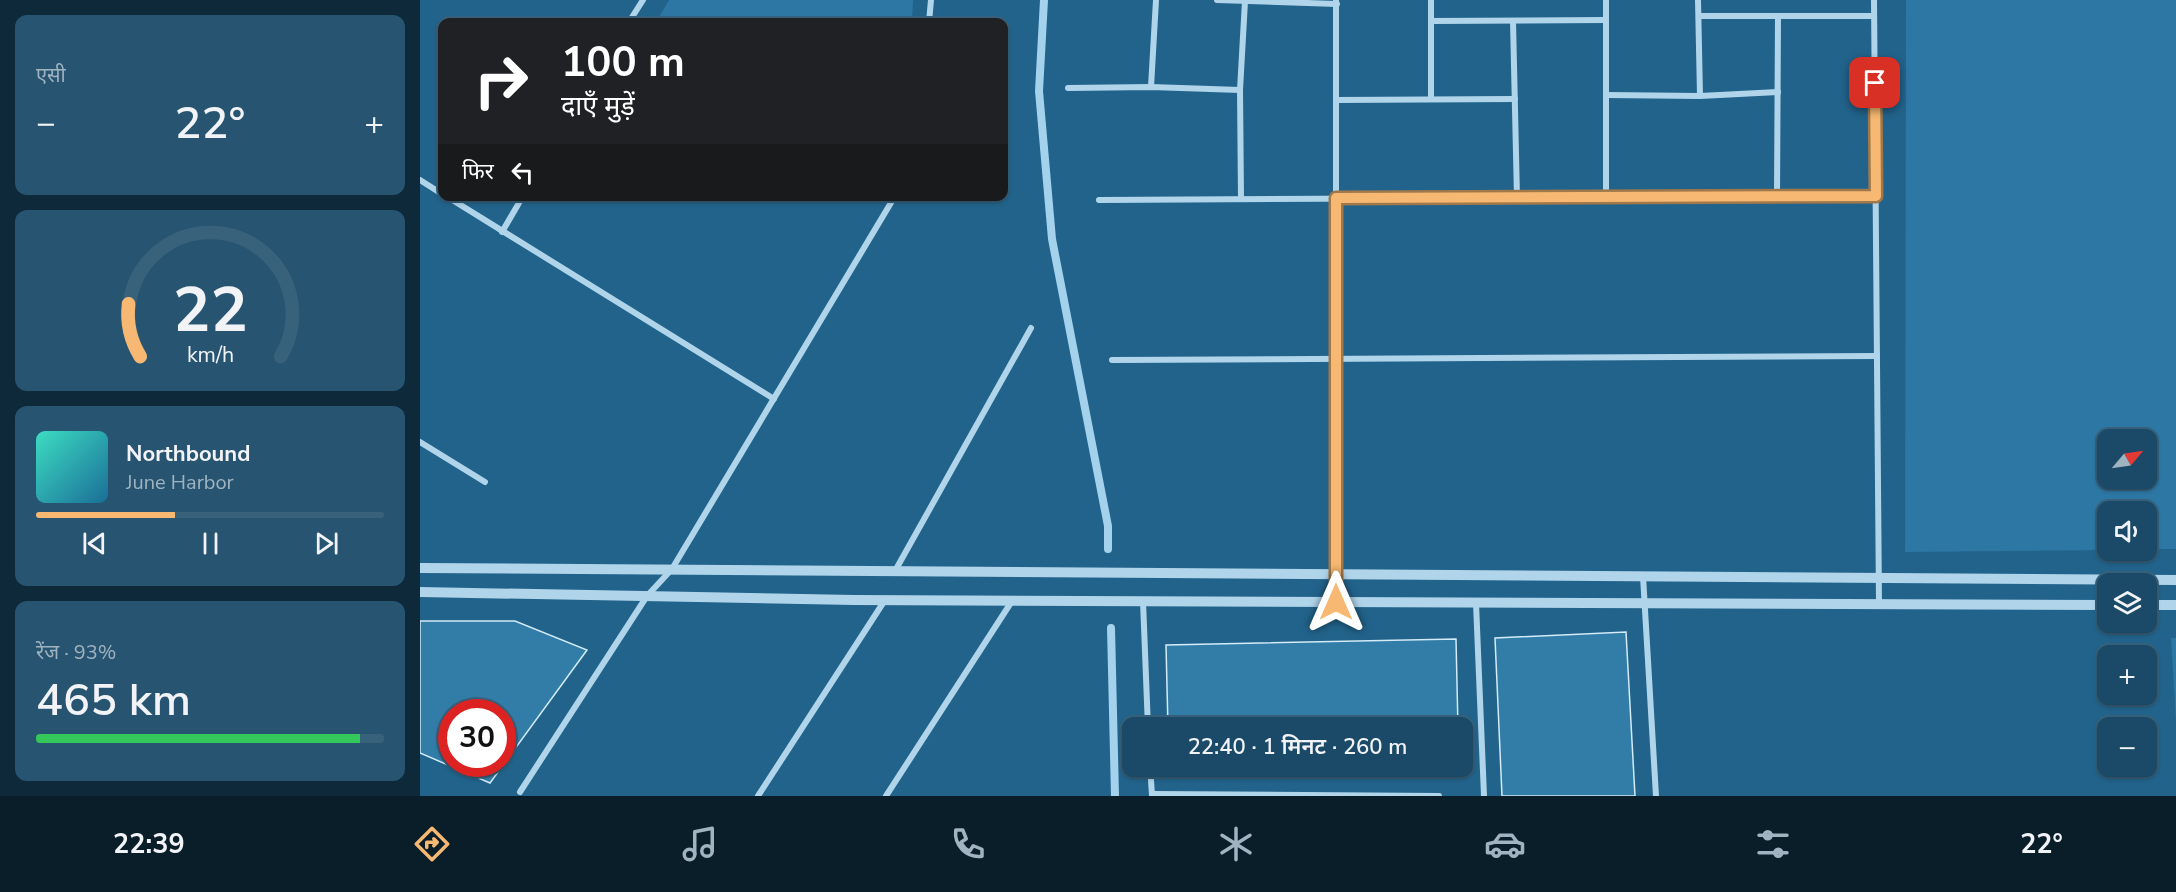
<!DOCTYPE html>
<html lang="hi">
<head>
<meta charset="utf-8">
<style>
  body { margin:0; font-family:"Nunito Sans","Noto Sans Devanagari",sans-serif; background:#275471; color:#f1f3f6; height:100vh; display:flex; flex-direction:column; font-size:22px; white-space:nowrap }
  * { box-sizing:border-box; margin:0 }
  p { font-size:20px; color:#9fb3c0 }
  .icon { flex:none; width:33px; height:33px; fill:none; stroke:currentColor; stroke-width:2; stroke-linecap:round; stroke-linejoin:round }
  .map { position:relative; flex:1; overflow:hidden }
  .side { display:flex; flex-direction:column; gap:15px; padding:15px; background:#0e2939; width:420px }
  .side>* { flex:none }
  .banner { position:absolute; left:18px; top:18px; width:570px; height:183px; border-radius:12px; box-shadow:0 2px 4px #0004,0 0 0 2px #38627c; background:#202124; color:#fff; overflow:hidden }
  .needle { width:39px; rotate:61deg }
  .tools { position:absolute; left:1677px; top:429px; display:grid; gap:12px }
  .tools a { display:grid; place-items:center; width:60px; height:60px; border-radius:12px; background:#1a4a68; box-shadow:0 2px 4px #0004,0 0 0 2px #38627c; font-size:30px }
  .speed { position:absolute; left:18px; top:699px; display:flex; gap:12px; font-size:30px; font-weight:700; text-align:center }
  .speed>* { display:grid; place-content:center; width:78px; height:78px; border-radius:50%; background:#1a4a68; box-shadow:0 2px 4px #0004,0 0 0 2px #38627c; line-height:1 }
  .speed .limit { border:9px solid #d22; background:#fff; color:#111 }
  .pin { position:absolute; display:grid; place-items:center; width:51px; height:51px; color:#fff; margin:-26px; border-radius:12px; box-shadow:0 3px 9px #0006 }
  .me { position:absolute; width:66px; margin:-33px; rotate:0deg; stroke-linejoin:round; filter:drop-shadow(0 0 4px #0008) }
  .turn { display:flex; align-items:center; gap:21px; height:126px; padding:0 24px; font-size:27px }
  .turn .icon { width:78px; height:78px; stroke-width:2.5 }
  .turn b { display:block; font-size:42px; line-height:51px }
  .then { display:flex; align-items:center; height:57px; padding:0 24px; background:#0003; gap:12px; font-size:22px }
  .big { font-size:45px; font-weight:600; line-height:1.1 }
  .side .tile { flex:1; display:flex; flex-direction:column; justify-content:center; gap:9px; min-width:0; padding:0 21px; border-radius:12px; background:#275471 }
  .side .dial { align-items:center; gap:0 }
  .dial svg { height:156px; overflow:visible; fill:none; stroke:#38627c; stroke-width:7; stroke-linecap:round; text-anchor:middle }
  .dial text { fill:#f1f3f6; stroke:none }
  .song { display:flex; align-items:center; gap:18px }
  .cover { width:72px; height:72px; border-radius:9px; background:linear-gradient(135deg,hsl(170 70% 55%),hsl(200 70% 35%)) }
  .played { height:6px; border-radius:3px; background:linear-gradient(90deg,#f6b872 40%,#38627c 40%) }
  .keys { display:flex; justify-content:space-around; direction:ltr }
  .heat { display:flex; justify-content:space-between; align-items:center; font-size:33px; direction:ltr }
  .charge { height:9px; border-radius:4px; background:linear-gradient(90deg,#34c759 93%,#38627c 0) }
  .trip { position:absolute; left:702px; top:717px; width:351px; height:60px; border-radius:12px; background:#1a4a68; box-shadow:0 2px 4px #0004,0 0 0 2px #38627c; font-weight:600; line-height:60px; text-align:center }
  .dock { display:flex; height:96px; justify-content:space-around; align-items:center; background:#0a1e2a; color:#9fb3c0 }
  .dock .icon { width:42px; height:42px }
  .dock .active { color:#f6b872 }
  .dock b { font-size:27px; color:#f1f3f6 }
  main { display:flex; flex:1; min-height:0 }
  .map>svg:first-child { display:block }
  .green { fill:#2c77a3; fill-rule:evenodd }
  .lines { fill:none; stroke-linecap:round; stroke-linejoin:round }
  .stream { stroke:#a4d2ec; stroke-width:8 }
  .building { fill:#327ca8; stroke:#d4ebf8; stroke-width:1.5; fill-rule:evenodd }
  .minor { stroke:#b0d5eb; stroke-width:6 }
  .tertiary { stroke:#b0d5eb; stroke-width:10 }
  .route-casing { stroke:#a0784a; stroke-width:15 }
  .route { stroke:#f6b872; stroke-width:10 }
</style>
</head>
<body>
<main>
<section class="side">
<div class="tile"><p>एसी</p>
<div class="heat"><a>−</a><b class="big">22°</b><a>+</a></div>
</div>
<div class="tile dial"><svg viewBox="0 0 100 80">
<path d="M14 69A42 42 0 1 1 86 69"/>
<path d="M14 69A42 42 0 0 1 8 42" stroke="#f6b872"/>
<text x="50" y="56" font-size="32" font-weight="700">22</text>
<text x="50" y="72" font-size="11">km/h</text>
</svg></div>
<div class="tile">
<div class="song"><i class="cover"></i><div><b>Northbound</b><p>June Harbor</p></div></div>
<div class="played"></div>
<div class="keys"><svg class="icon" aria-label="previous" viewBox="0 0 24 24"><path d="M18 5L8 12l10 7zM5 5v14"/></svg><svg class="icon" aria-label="pause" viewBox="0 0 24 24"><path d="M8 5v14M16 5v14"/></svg><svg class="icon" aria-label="next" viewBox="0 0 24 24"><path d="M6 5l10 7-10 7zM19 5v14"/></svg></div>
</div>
<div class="tile"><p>रेंज · 93%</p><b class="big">465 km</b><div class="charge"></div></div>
</section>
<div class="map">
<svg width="1756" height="796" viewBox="0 0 1756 796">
  <rect width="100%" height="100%" fill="#22638b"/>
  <g class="green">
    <polygon points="249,0 493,0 492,22 248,22 239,17"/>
    <path d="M 1486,0 L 1756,0 L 1756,549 L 1727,549 L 1726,512 L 1688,512 L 1687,550 L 1485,552 ZM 1688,440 L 1726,440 L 1726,478 L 1688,478 Z"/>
    <polygon points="1751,638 1756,638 1756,721"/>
  </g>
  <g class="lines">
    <g class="stream">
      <polyline points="624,0 619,91 632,239 688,526 688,549"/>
      <polyline points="691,628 695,796"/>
    </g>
  </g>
  <g class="building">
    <path d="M 0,621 L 95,621 L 167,650 L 70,783 L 0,753 ZM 32,712 L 82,712 L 82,764 L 32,764 Z"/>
    <polygon points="1206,632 1215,796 1082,796 1075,638"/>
    <polygon points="1036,639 1038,728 748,728 746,645"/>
    <polygon points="749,766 981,766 749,771"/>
  </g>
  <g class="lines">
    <g class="minor">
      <polyline points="797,0 917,4"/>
      <polyline points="1011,0 1011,99"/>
      <polyline points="1186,0 1186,197"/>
      <polyline points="1278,0 1280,96"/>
      <polyline points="1454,0 1459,604"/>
      <polyline points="1279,16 1454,16"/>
      <polyline points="1011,21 1186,20"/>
      <polyline points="1093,21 1097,198"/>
      <polyline points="209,22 223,0"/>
      <polyline points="509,22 511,0"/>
      <polyline points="731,87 736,0"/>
      <polyline points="648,88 731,87 820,90"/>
      <polyline points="1186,95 1280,96 1358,92"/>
      <polyline points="916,100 1095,99"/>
      <polyline points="0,180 22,194"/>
      <polyline points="26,196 354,399"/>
      <polyline points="1357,196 1358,16"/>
      <polyline points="821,199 820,90 825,1"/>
      <polyline points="679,200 1456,196"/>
      <polyline points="82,232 103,196"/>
      <polyline points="692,360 1457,356"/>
      <polyline points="0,442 65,482"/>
      <polyline points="475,571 611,328"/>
      <polyline points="1223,576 1236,796"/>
      <polyline points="723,601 728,728"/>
      <polyline points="916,602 916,0"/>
      <polyline points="1056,603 1064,796"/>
      <polyline points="730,766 732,795"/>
      <polyline points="100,792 227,596 252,569 475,196"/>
      <polyline points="732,794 1019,796"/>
      <polyline points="338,796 465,600"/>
      <polyline points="466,796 592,601"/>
    </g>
    <g class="tertiary">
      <polyline points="0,568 1756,580"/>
      <polyline points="0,592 434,600 1688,605"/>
      <polyline points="1726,605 1756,605"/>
    </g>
  </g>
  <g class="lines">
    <defs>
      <polyline id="route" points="916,602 916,198 1456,196 1455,83"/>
    </defs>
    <use href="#route" class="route-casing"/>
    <use href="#route" class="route"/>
  </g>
</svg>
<div class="tools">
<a><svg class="needle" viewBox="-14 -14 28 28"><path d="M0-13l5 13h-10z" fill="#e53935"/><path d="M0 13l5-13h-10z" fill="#9fb3c0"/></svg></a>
<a><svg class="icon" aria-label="sound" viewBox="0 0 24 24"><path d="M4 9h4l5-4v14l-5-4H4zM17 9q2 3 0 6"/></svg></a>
<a><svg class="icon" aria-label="layers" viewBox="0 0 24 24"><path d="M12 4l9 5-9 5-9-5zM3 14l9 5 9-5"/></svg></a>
<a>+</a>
<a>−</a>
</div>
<div class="speed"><div class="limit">30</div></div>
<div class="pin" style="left:1455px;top:83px;background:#d93025"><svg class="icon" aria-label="arrive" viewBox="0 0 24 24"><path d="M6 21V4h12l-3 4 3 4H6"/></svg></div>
<svg class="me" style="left:916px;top:602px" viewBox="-20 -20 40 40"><path d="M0-17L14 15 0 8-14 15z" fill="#f6b872" stroke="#fff" stroke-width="4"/></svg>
<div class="trip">22:40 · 1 मिनट · 260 m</div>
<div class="banner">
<div class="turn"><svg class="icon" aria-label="right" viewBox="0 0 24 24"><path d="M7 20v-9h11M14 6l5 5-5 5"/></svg><div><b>100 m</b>दाएँ मुड़ें</div></div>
<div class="then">फिर<svg class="icon" aria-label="left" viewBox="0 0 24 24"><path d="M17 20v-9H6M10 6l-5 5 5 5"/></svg></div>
</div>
</div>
</main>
<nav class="dock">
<b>22:39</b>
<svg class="icon active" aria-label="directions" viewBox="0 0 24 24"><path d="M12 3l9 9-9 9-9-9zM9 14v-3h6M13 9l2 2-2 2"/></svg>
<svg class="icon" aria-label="music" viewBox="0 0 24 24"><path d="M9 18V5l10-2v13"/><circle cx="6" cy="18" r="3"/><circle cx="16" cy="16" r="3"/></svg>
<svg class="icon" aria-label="phone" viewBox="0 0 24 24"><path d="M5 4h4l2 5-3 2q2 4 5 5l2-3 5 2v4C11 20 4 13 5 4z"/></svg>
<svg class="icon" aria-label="climate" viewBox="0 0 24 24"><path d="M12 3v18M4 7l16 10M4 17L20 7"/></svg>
<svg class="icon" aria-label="car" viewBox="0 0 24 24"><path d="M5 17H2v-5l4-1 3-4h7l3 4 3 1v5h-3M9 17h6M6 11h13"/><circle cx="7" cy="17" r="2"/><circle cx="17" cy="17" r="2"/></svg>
<svg class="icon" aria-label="filters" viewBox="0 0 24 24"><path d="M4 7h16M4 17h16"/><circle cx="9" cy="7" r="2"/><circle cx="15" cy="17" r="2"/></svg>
<b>22°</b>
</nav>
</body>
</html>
